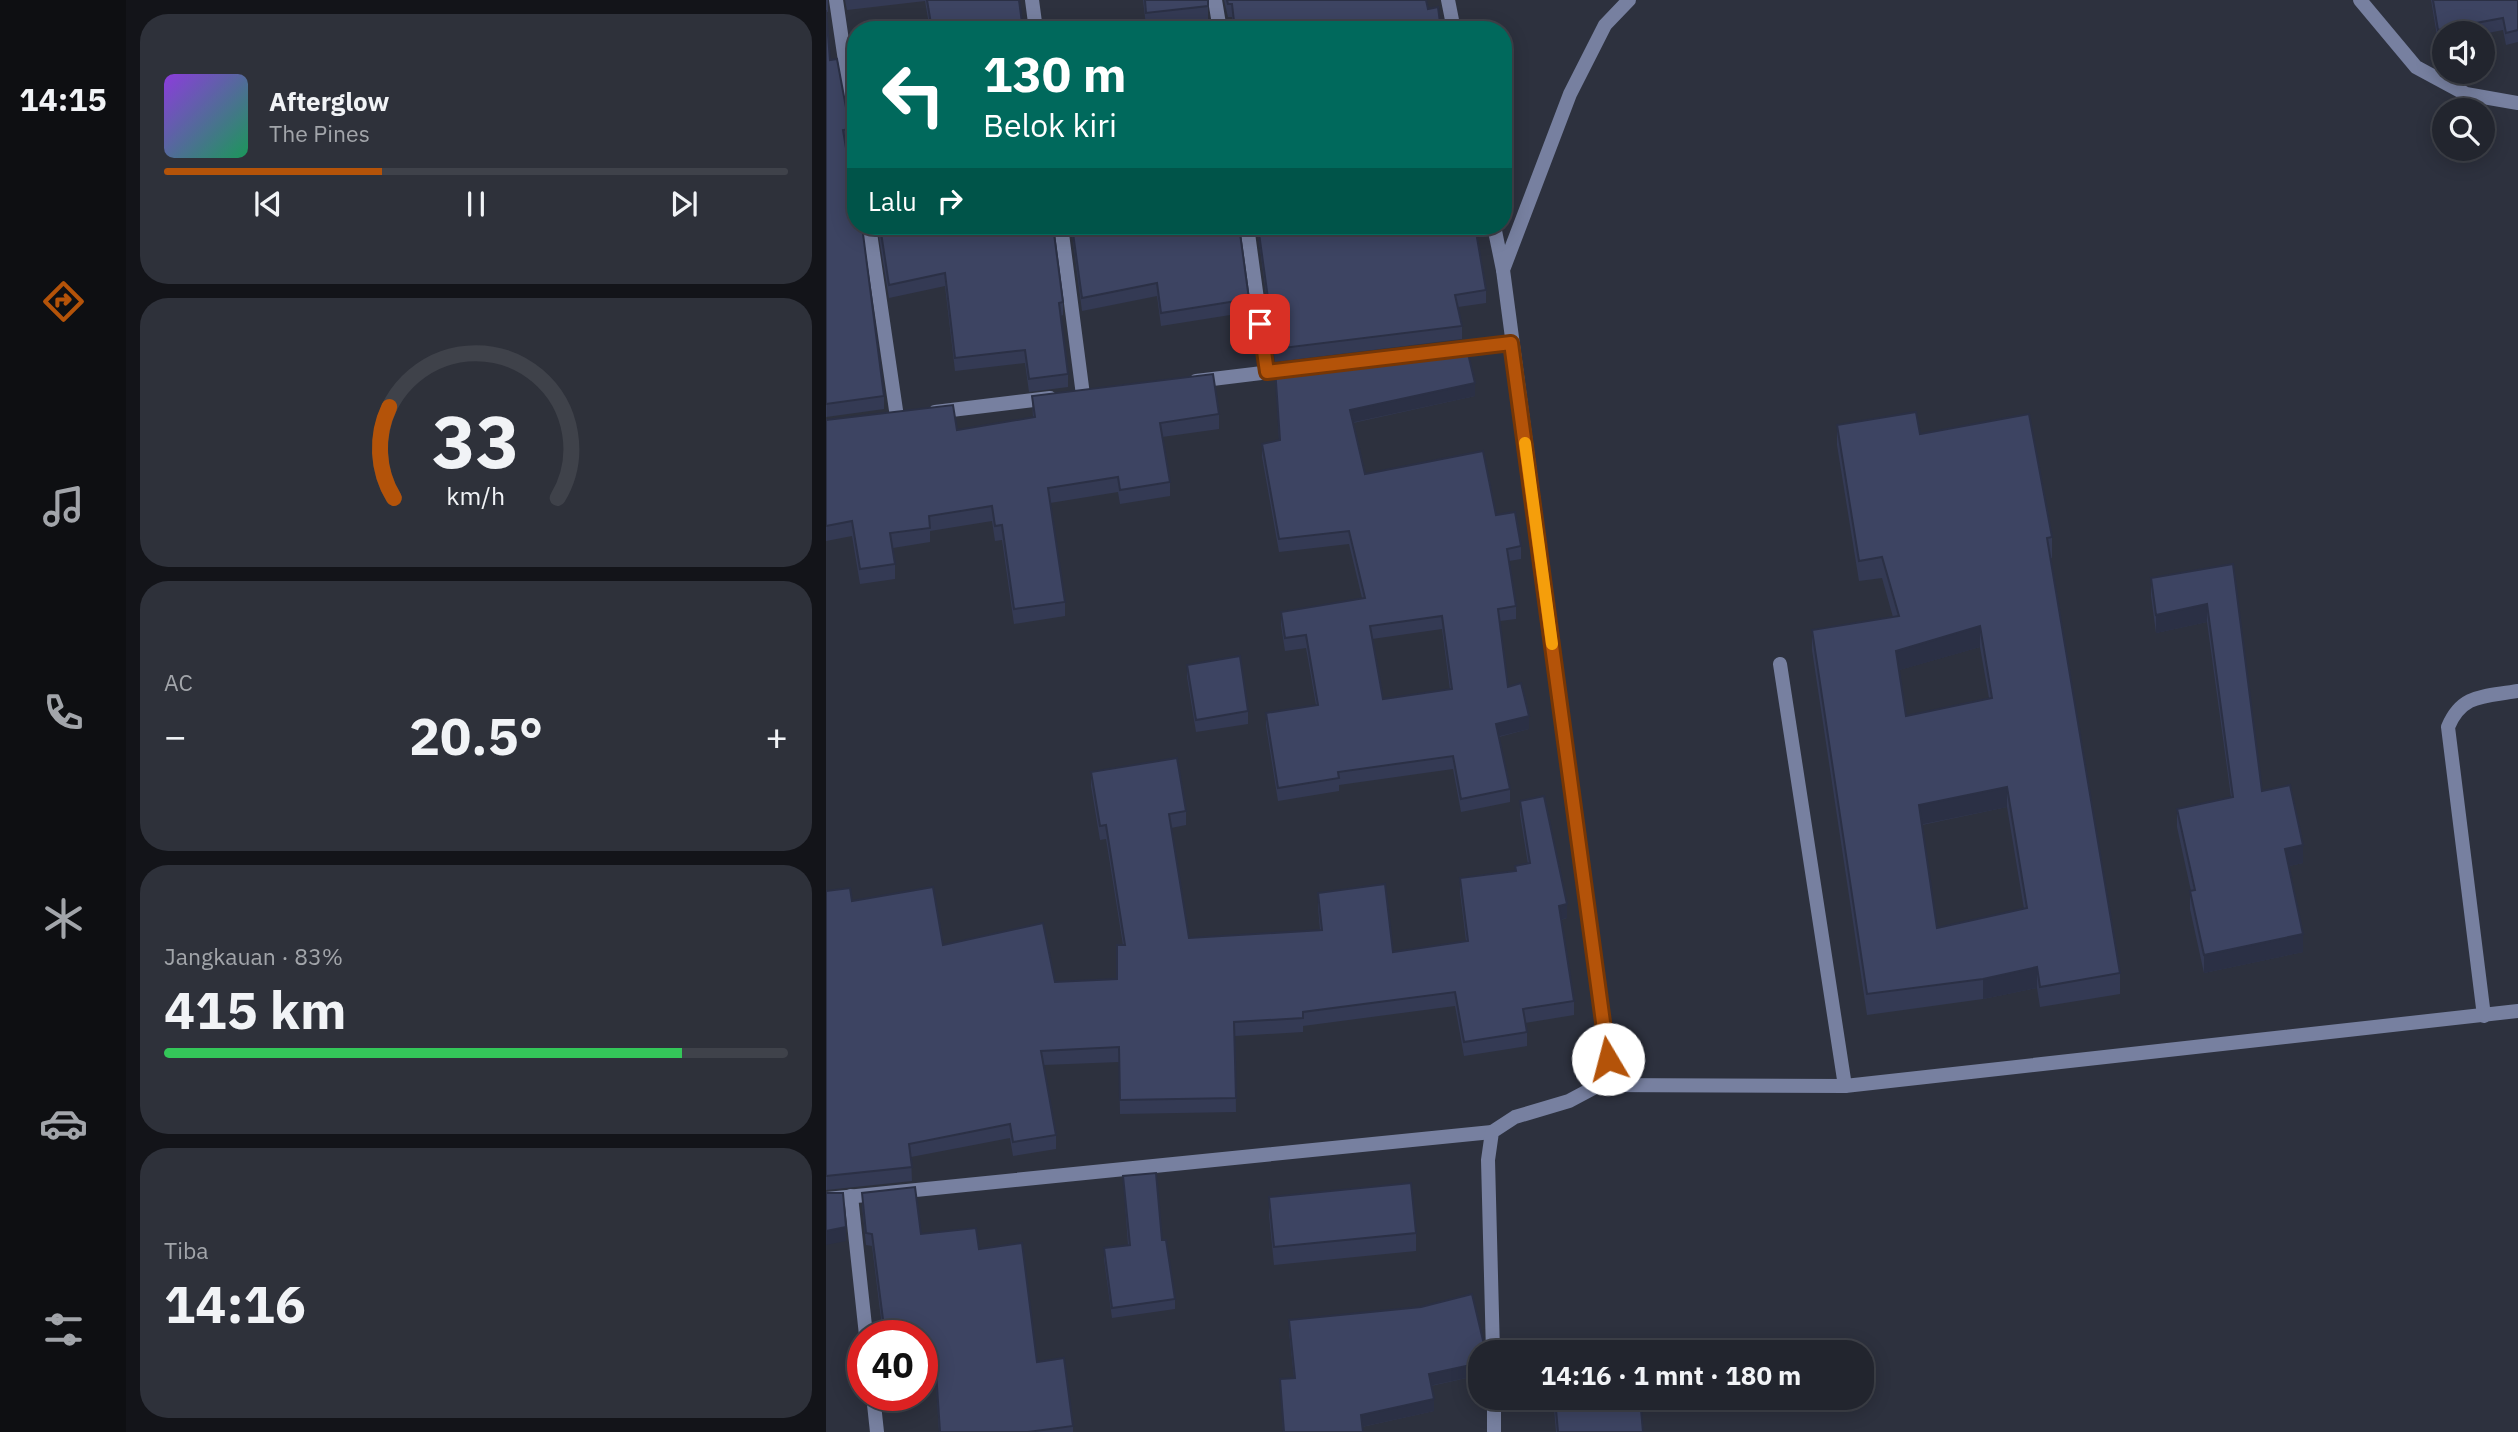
<!DOCTYPE html>
<html lang="id">
<head>
<meta charset="utf-8">
<style>
  body { margin:0; font-family:"IBM Plex Sans",sans-serif; background:#2e313a; color:#f1f3f6; height:100vh; display:flex; flex-direction:column; font-size:26px; white-space:nowrap }
  * { box-sizing:border-box; margin:0 }
  p { font-size:23px; color:#a2a5aa }
  .icon { flex:none; width:38px; height:38px; fill:none; stroke:currentColor; stroke-width:2; stroke-linecap:round; stroke-linejoin:round }
  .map { position:relative; flex:1; overflow:hidden }
  .side { display:flex; flex-direction:column; gap:14px; padding:14px; background:#131419; width:700px }
  .side>* { flex:none }
  .guide { position:absolute; left:21px; top:21px; width:665px; height:214px; border-radius:28px; box-shadow:0 4px 18px #0003,0 0 0 2px #3f424a; background:#00695c; color:#fff; overflow:hidden }
  .tools { position:absolute; left:1606px; top:21px; display:grid; gap:14px }
  .tools a { display:grid; place-items:center; width:63px; height:63px; border-radius:50%; background:#22252e; box-shadow:0 4px 18px #0003,0 0 0 2px #3f424a; font-size:35px }
  .speed { position:absolute; left:21px; top:1320px; display:flex; gap:14px; font-size:35px; font-weight:700; text-align:center }
  .speed>* { display:grid; place-content:center; width:91px; height:91px; border-radius:50%; background:#22252e; box-shadow:0 4px 18px #0003,0 0 0 2px #3f424a; line-height:1 }
  .speed .limit { border:10px solid #d22; background:#fff; color:#111 }
  .pin { position:absolute; display:grid; place-items:center; width:60px; height:60px; color:#fff; margin:-30px; border-radius:14px; box-shadow:0 4px 10px #0006 }
  .me { position:absolute; width:77px; margin:-38px; rotate:352deg; stroke-linejoin:round; filter:drop-shadow(0 0 5px #0008) }
  .turn { display:flex; align-items:center; gap:24px; height:147px; padding:0 21px; font-size:32px }
  .turn .icon { width:91px; height:91px; stroke-width:2.5 }
  .turn b { display:block; font-size:49px; line-height:60px }
  .then { display:flex; align-items:center; height:66px; padding:0 21px; background:#0003; gap:14px; font-size:26px }
  .big { font-size:52px; font-weight:700; line-height:1.1 }
  .side .widget { flex:1; display:flex; flex-direction:column; justify-content:center; gap:10px; min-width:0; padding:0 24px; border-radius:28px; background:#2e313a }
  .side .dial { align-items:center; gap:0 }
  .dial svg { height:182px; overflow:visible; fill:none; stroke:#3f424a; stroke-width:7; stroke-linecap:round; text-anchor:middle }
  .dial text { fill:#f1f3f6; stroke:none }
  .song { display:flex; align-items:center; gap:21px }
  .cover { width:84px; height:84px; border-radius:10px; background:linear-gradient(135deg,hsl(270 70% 55%),hsl(150 70% 35%)) }
  .played { height:7px; border-radius:4px; background:linear-gradient(90deg,#b45309 35%,#3f424a 35%) }
  .keys { display:flex; justify-content:space-around; direction:ltr }
  .heat { display:flex; justify-content:space-between; align-items:center; font-size:38px; direction:ltr }
  .charge { height:10px; border-radius:5px; background:linear-gradient(90deg,#34c759 83%,#3f424a 0) }
  .trip { position:absolute; left:642px; top:1340px; width:406px; height:70px; border-radius:28px; background:#22252e; box-shadow:0 4px 18px #0003,0 0 0 2px #3f424a; font-weight:700; line-height:70px; text-align:center }
  main { display:flex; flex:1; min-height:0 }
  .menu { display:flex; flex-direction:column; width:126px; justify-content:space-around; align-items:center; background:#0e0f12; color:#a2a5aa }
  .menu .icon { width:49px; height:49px }
  .menu .on { color:#b45309 }
  .menu b { font-size:32px; color:#f1f3f6 }
  .map>svg:first-child { display:block }
  .lines { fill:none; stroke-linecap:round; stroke-linejoin:round }
  .service { stroke:#7780a0; stroke-width:14 }
  .minor { stroke:#7780a0; stroke-width:14 }
  .tertiary { stroke:#7780a0; stroke-width:14 }
  .wall { fill:#343a54; fill-rule:evenodd }
  .shaded-wall { fill:#2b3045 }
  .building { fill:#3d4462; stroke:#2b3045; stroke-width:2; fill-rule:evenodd }
  .route-casing { stroke:#753606; stroke-width:18 }
  .route { stroke:#b45309; stroke-width:12 }
  .slow { stroke:#f59e0b; stroke-width:12 }
</style>
</head>
<body>
<main>
<nav class="menu">
<b>14:15</b>
<svg class="icon on" aria-label="directions" viewBox="0 0 24 24"><path d="M12 3l9 9-9 9-9-9zM9 14v-3h6M13 9l2 2-2 2"/></svg>
<svg class="icon" aria-label="music" viewBox="0 0 24 24"><path d="M9 18V5l10-2v13"/><circle cx="6" cy="18" r="3"/><circle cx="16" cy="16" r="3"/></svg>
<svg class="icon" aria-label="phone" viewBox="0 0 24 24"><path d="M5 4h4l2 5-3 2q2 4 5 5l2-3 5 2v4C11 20 4 13 5 4z"/></svg>
<svg class="icon" aria-label="climate" viewBox="0 0 24 24"><path d="M12 3v18M4 7l16 10M4 17L20 7"/></svg>
<svg class="icon" aria-label="car" viewBox="0 0 24 24"><path d="M5 17H2v-5l4-1 3-4h7l3 4 3 1v5h-3M9 17h6M6 11h13"/><circle cx="7" cy="17" r="2"/><circle cx="17" cy="17" r="2"/></svg>
<svg class="icon" aria-label="filters" viewBox="0 0 24 24"><path d="M4 7h16M4 17h16"/><circle cx="9" cy="7" r="2"/><circle cx="15" cy="17" r="2"/></svg>
</nav>
<section class="side">
<div class="widget">
<div class="song"><i class="cover"></i><div><b>Afterglow</b><p>The Pines</p></div></div>
<div class="played"></div>
<div class="keys"><svg class="icon" aria-label="previous" viewBox="0 0 24 24"><path d="M18 5L8 12l10 7zM5 5v14"/></svg><svg class="icon" aria-label="pause" viewBox="0 0 24 24"><path d="M8 5v14M16 5v14"/></svg><svg class="icon" aria-label="next" viewBox="0 0 24 24"><path d="M6 5l10 7-10 7zM19 5v14"/></svg></div>
</div>
<div class="widget dial"><svg viewBox="0 0 100 80">
<path d="M14 69A42 42 0 1 1 86 69"/>
<path d="M14 69A42 42 0 0 1 12 29" stroke="#b45309"/>
<text x="50" y="56" font-size="32" font-weight="700">33</text>
<text x="50" y="72" font-size="11">km/h</text>
</svg></div>
<div class="widget"><p>AC</p>
<div class="heat"><a>−</a><b class="big">20.5°</b><a>+</a></div>
</div>
<div class="widget"><p>Jangkauan · 83%</p><b class="big">415 km</b><div class="charge"></div></div>
<div class="widget"><p>Tiba</p><b class="big">14:16</b></div>
</section>
<div class="map">
<svg width="1692" height="1432" viewBox="0 0 1692 1432">
  <rect width="100%" height="100%" fill="#2d313e"/>
  <g class="lines">
    <g class="service">
      <polyline points="954,664 1019,1086"/>
      <path d="M 1658,1016 L 1622,727 C 1636,693 1659,697 1692,691"/>
    </g>
    <g class="minor">
      <polyline points="10,0 30,135"/>
      <polyline points="206,0 210,30"/>
      <polyline points="389,0 394,30"/>
      <polyline points="622,0 628,30"/>
      <polyline points="43,226 71,417"/>
      <polyline points="235,226 257,395"/>
      <polyline points="421,226 441,372"/>
      <polyline points="668,226 677,270"/>
      <polyline points="623,350 685,343"/>
      <polyline points="370,381 468,369"/>
      <polyline points="109,412 224,398"/>
      <polyline points="773,1085 1019,1086 1692,1011"/>
      <polyline points="25,1196 40,1335"/>
      <polyline points="0,1199 666,1132"/>
      <polyline points="47,1395 51,1432"/>
    </g>
    <g class="tertiary">
      <polyline points="1534,0 1590,67 1640,94 1692,103"/>
      <polyline points="667,1353 662,1160 666,1132 689,1117 743,1101 773,1085 782,1059 677,270 744,94 779,25 803,0"/>
      <polyline points="668,1398 668,1432"/>
    </g>
  </g>
  <g class="wall">
    <polygon points="0,0 2,0 2,12 0,12 4,60 24,129 24,142 19,143 58,396 58,409 0,417"/>
    <polygon points="19,0 193,0 197,30 104,30 99,1 21,10"/>
    <polygon points="317,0 382,0 382,19 320,26"/>
    <polygon points="398,0 600,0 602,9 615,30 407,30 406,17 402,17"/>
    <polygon points="1605,0 1692,0 1692,42 1680,45 1677,30 1657,34 1619,33 1619,41 1612,42"/>
    <polygon points="51,226 227,226 237,302 237,315 234,316 242,374 242,387 203,392 199,363 129,371 119,286 63,298"/>
    <polygon points="245,226 413,226 423,299 423,312 335,326 331,296 256,311"/>
    <polygon points="431,226 649,226 660,290 660,303 632,307 636,326 636,339 449,362"/>
    <path d="M 449,368 L 649,396 L 527,423 L 539,474 L 670,515 L 695,546 L 695,559 L 683,561 L 690,606 L 690,619 L 674,621 L 682,687 L 703,729 L 673,737 L 684,789 L 684,802 L 635,812 L 627,769 L 513,785 L 513,791 L 452,801 L 440,726 L 440,713 L 490,705 L 480,648 L 459,651 L 455,625 L 455,612 L 536,598 L 523,544 L 453,552 L 436,457 L 436,444 L 453,440 ZM 616,629 L 624,690 L 557,699 L 546,639 Z"/>
    <polygon points="206,396 393,414 393,429 336,437 344,482 344,496 294,504 292,492 224,503 239,602 239,616 188,624 176,540 169,541 166,521 104,531 104,542 67,548 69,564 69,579 34,584 26,536 0,541 0,420 131,430 207,418"/>
    <path d="M 1011,425 L 1094,434 L 1226,537 L 1226,558 L 1224,558 L 1294,973 L 1294,994 L 1214,1007 L 1211,988 L 1157,999 L 1041,1015 L 986,650 L 986,630 L 1067,617 L 1056,578 L 1033,581 L 1011,445 ZM 1154,647 L 1163,698 L 1080,716 L 1073,670 ZM 1181,807 L 1198,909 L 1111,928 L 1096,825 Z"/>
    <polygon points="1407,564 1436,791 1477,863 1463,866 1477,952 1378,973 1364,909 1364,891 1365,891 1351,827 1351,809 1405,797 1381,622 1330,633 1325,596 1325,578"/>
    <polygon points="361,665 422,711 422,724 370,732 361,677"/>
    <polygon points="265,772 360,811 360,825 345,828 363,938 494,930 492,907 492,893 567,952 640,941 634,892 634,878 689,871 689,866 702,864 694,815 694,801 741,918 735,920 748,1001 748,1015 699,1023 701,1032 701,1046 638,1056 629,1006 477,1026 477,1032 409,1036 410,1112 294,1114 293,1062 218,1065 230,1135 230,1149 187,1156 184,1138 85,1157 86,1181 0,1190 0,891 26,901 117,945 229,982 291,979 297,945 280,839 274,840 265,786"/>
    <polygon points="297,1176 336,1240 349,1299 349,1309 286,1318 278,1259 278,1248 302,1245"/>
    <polygon points="36,1193 95,1234 153,1249 211,1362 247,1426 247,1432 113,1432 109,1368 96,1370 96,1335 57,1335 46,1246 40,1245 36,1205"/>
    <polygon points="443,1197 590,1233 590,1251 448,1265 443,1215"/>
    <polygon points="463,1320 654,1375 605,1386 608,1411 536,1427 537,1432 457,1432 454,1379 468,1378 463,1332"/>
    <polygon points="727,1398 814,1398 817,1432 730,1432"/>
  </g>
  <g class="shaded-wall">
    <polygon points="649,383 649,396 524,423 524,410"/>
    <polygon points="1381,604 1381,622 1330,633 1330,615"/>
    <polygon points="1154,626 1154,647 1070,671 1070,651"/>
    <polygon points="703,716 703,729 670,737 670,724"/>
    <polygon points="1181,787 1181,807 1093,825 1093,805"/>
    <polygon points="1477,845 1477,863 1459,867 1459,849"/>
    <polygon points="741,904 741,918 733,920 733,906"/>
    <polygon points="1477,934 1477,952 1378,973 1378,955"/>
    <polygon points="1211,967 1211,988 1157,999 1157,979"/>
    <polygon points="20,1227 20,1241 0,1245 0,1231"/>
    <polygon points="654,1363 654,1375 603,1386 603,1374"/>
    <polygon points="608,1399 608,1411 535,1427 535,1415"/>
  </g>
  <g class="building">
    <polygon points="101,0 193,0 197,30 106,30"/>
    <polygon points="319,0 382,0 382,6 320,13"/>
    <polygon points="401,0 600,0 602,9 612,7 615,30 409,30 406,4 402,4"/>
    <polygon points="1607,0 1692,0 1692,30 1680,33 1677,18 1612,30"/>
    <polygon points="0,10 4,60 11,59 24,129 17,130 30,208 30,226 36,226 58,396 0,404"/>
    <polygon points="54,226 227,226 237,302 233,303 242,374 203,379 199,350 129,358 119,273 63,285"/>
    <polygon points="246,226 413,226 423,299 335,313 331,283 256,298"/>
    <polygon points="432,226 649,226 660,290 629,295 636,326 449,349"/>
    <path d="M 640,345 L 649,383 L 524,410 L 539,474 L 657,451 L 670,515 L 689,512 L 695,546 L 681,549 L 690,606 L 672,609 L 682,687 L 695,683 L 703,716 L 670,724 L 684,789 L 635,799 L 627,756 L 512,772 L 513,778 L 452,788 L 440,713 L 492,705 L 480,635 L 459,638 L 455,612 L 539,598 L 523,531 L 453,539 L 436,444 L 454,440 L 449,368 ZM 616,616 L 626,689 L 557,699 L 544,626 Z"/>
    <polygon points="387,374 393,414 334,423 344,482 294,490 292,477 222,488 239,602 188,609 176,525 169,526 166,506 103,516 104,528 64,533 69,564 34,569 26,521 0,526 0,420 127,405 131,430 209,417 206,396"/>
    <path d="M 1090,412 L 1094,434 L 1203,414 L 1226,537 L 1221,538 L 1294,973 L 1214,987 L 1211,967 L 1157,979 L 1041,994 L 986,630 L 1073,616 L 1056,557 L 1033,561 L 1011,425 ZM 1154,626 L 1166,698 L 1080,716 L 1070,651 ZM 1181,787 L 1201,908 L 1111,928 L 1093,805 Z"/>
    <polygon points="1407,564 1436,791 1464,785 1477,845 1459,849 1477,934 1378,955 1364,891 1369,890 1351,809 1407,797 1381,604 1330,615 1325,578"/>
    <polygon points="414,656 422,711 370,720 361,665"/>
    <polygon points="351,758 360,811 343,814 363,938 496,930 492,893 559,884 567,952 642,941 634,878 690,871 689,866 704,863 694,801 718,796 741,904 733,906 748,1001 697,1009 701,1032 638,1042 629,992 477,1012 477,1018 408,1022 410,1098 294,1100 293,1047 215,1051 230,1135 187,1142 184,1124 83,1144 86,1167 0,1176 0,891 24,888 26,901 107,887 117,945 217,923 229,982 291,979 291,945 299,945 280,825 274,826 265,772"/>
    <polygon points="330,1173 336,1240 340,1240 349,1299 286,1308 278,1248 304,1245 297,1176"/>
    <polygon points="585,1183 590,1233 448,1247 443,1197"/>
    <polygon points="89,1187 95,1234 150,1228 153,1249 196,1243 211,1362 238,1358 247,1426 202,1432 114,1432 109,1356 96,1358 96,1335 59,1335 46,1234 40,1233 36,1193"/>
    <polygon points="0,1193 17,1193 20,1227 0,1231"/>
    <polygon points="646,1294 660,1353 654,1353 654,1363 603,1374 608,1399 535,1415 537,1432 458,1432 454,1379 469,1378 463,1320 595,1307"/>
    <polygon points="729,1398 814,1398 817,1432 732,1432"/>
  </g>
  <g class="lines">
    <defs>
      <polyline id="route" points="434,324 441,372 685,343 782,1059"/>
    </defs>
    <use href="#route" class="route-casing"/>
    <use href="#route" class="route"/>
    <polyline class="slow" points="699,443 726,644"/>
  </g>
</svg>
<div class="tools">
<a><svg class="icon" aria-label="sound" viewBox="0 0 24 24"><path d="M4 9h4l5-4v14l-5-4H4zM17 9q2 3 0 6"/></svg></a>
<a><svg class="icon" aria-label="search" viewBox="0 0 24 24"><circle cx="10" cy="10" r="6"/><path d="M15 15l6 6"/></svg></a>
</div>
<div class="speed"><div class="limit">40</div></div>
<div class="pin" style="left:434px;top:324px;background:#d93025"><svg class="icon" aria-label="arrive" viewBox="0 0 24 24"><path d="M6 21V4h12l-3 4 3 4H6"/></svg></div>
<svg class="me" style="left:782px;top:1059px" viewBox="-20 -20 40 40"><circle r="19" fill="#fff"/><path d="M0-13L10 11 0 6-10 11z" fill="#b45309"/></svg>
<div class="trip">14:16 · 1 mnt · 180 m</div>
<div class="guide">
<div class="turn"><svg class="icon" aria-label="left" viewBox="0 0 24 24"><path d="M17 20v-9H6M10 6l-5 5 5 5"/></svg><div><b>130 m</b>Belok kiri</div></div>
<div class="then">Lalu<svg class="icon" aria-label="right" viewBox="0 0 24 24"><path d="M7 20v-9h11M14 6l5 5-5 5"/></svg></div>
</div>
</div>
</main>
</body>
</html>
